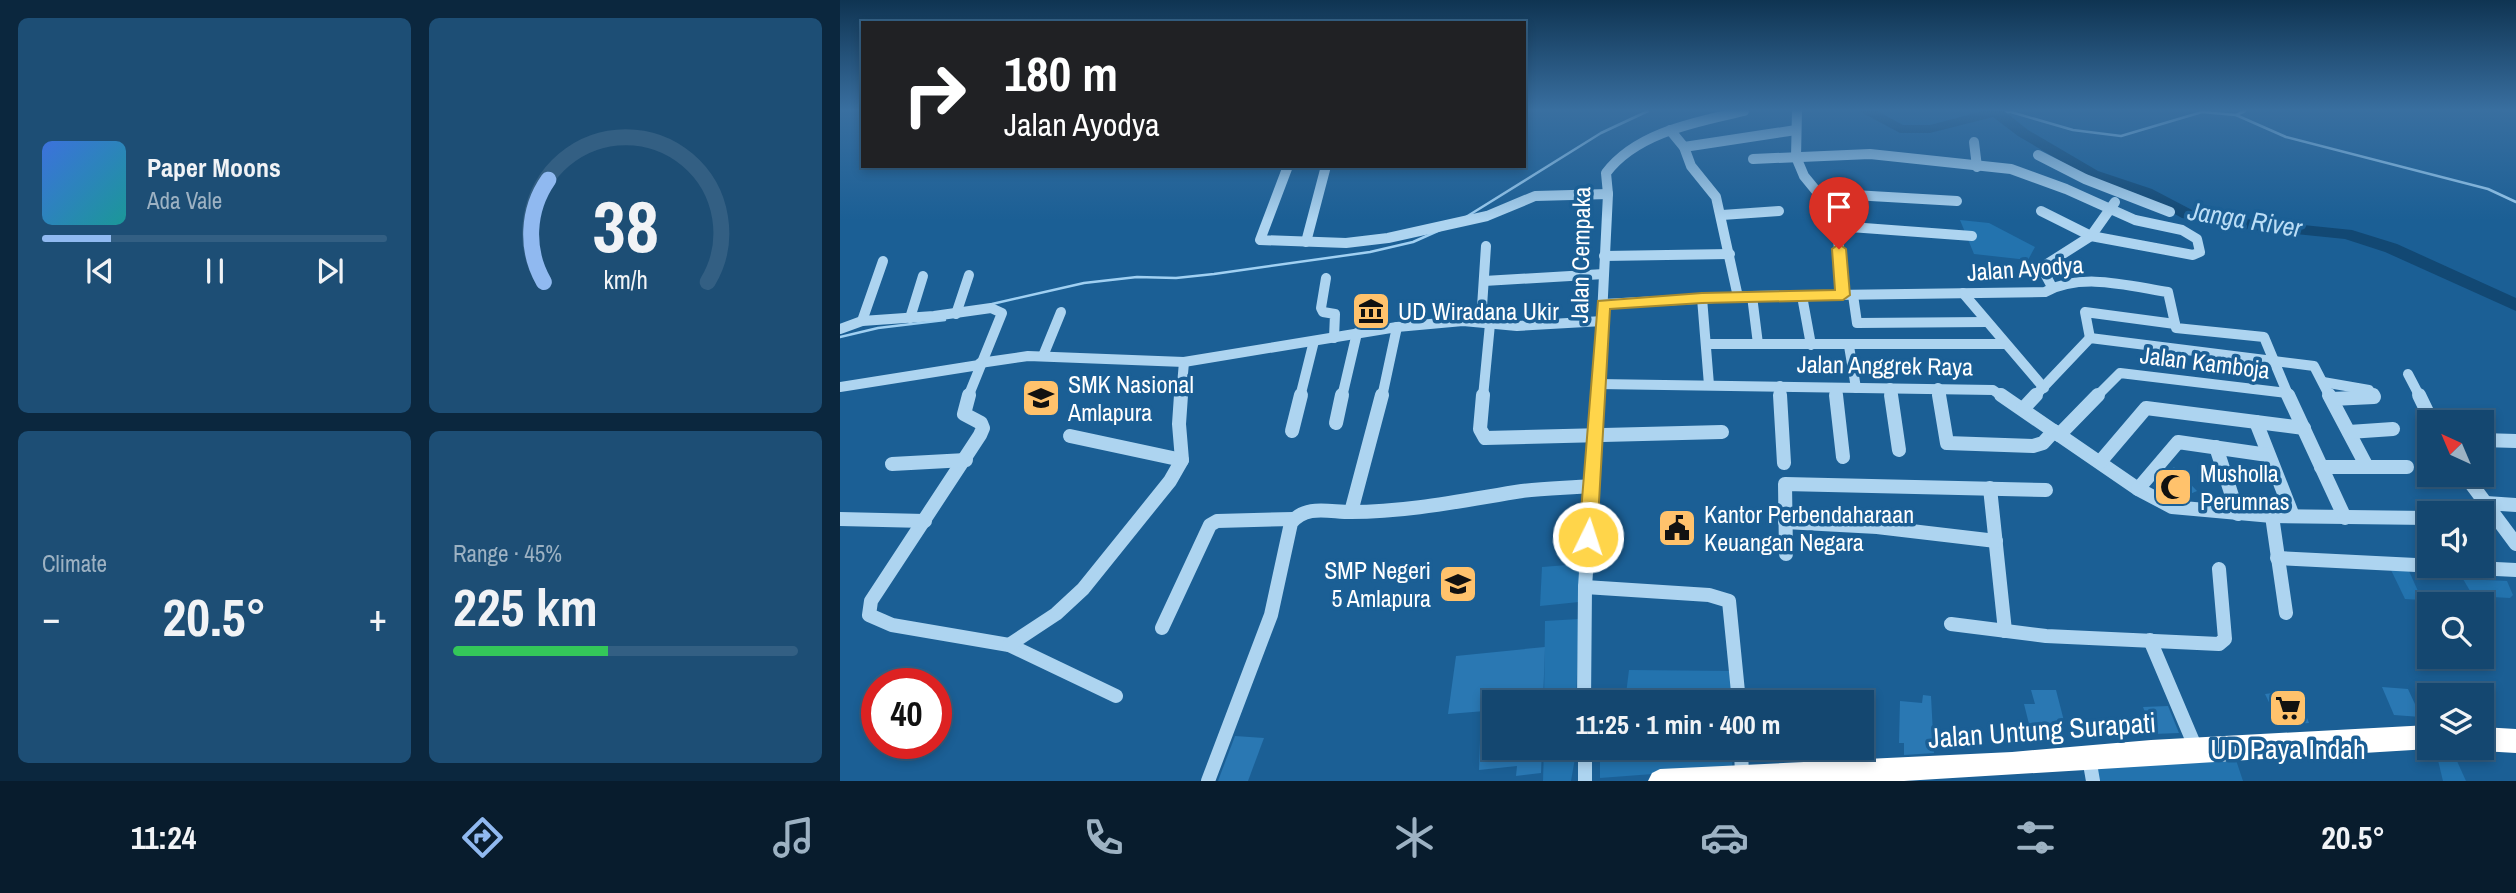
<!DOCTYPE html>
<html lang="en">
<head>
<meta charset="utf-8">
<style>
  body { margin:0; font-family:"Archivo Narrow",sans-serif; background:#1d4e75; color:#f1f3f6; height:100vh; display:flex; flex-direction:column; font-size:26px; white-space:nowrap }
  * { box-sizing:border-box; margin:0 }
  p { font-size:23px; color:#9db2c3 }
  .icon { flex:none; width:38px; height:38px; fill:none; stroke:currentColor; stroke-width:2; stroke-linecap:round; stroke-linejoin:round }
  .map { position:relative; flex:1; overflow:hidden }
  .drawer { display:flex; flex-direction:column; gap:18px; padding:18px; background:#0b273e; width:840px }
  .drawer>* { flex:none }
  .banner { position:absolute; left:21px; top:21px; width:665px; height:147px; border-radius:0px; box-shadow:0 4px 10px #0003,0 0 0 2px #335f83; background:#202124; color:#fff; overflow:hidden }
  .needle { width:46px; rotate:316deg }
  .buttons { position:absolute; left:1577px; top:410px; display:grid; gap:14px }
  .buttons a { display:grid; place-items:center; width:77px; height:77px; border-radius:0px; background:#144770; box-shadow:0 4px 10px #0003,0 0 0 2px #335f83; font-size:35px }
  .speed { position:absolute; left:21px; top:668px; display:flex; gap:14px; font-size:35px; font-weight:700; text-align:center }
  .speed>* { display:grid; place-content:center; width:91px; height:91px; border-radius:50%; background:#144770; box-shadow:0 4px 10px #0003,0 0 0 2px #335f83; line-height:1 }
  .speed .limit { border:10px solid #d22; background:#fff; color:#111 }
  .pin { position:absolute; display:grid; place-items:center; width:60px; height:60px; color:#fff; margin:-72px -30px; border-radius:50% 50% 50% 0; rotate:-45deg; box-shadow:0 0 7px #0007 }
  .pin .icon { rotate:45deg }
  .me { position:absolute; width:77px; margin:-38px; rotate:4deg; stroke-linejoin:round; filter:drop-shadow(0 0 5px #0008) }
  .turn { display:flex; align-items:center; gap:24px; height:147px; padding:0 28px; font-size:32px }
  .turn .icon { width:91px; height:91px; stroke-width:2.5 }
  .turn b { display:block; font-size:49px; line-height:60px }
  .big { font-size:52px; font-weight:800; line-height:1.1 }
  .drawer .tile { flex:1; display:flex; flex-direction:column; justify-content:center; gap:10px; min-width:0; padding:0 24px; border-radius:10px; background:#1d4e75 }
  .drawer .dial { align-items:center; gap:0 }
  .dial svg { height:182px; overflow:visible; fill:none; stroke:#335f83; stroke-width:7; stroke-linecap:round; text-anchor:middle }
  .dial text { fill:#f1f3f6; stroke:none }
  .song { display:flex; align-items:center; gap:21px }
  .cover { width:84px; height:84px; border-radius:10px; background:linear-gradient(135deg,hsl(220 70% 55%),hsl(180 70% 35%)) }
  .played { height:7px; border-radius:4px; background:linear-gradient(90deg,#90b9f0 20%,#335f83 20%) }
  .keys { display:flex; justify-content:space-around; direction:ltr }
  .heat { display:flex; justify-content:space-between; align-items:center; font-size:38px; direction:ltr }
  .charge { height:10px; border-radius:5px; background:linear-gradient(90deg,#34c759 45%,#335f83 0) }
  .drawer .tiles { flex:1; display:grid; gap:18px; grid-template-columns:repeat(2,1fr) }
  .trip { position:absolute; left:642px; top:690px; width:392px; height:70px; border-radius:0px; background:#144770; box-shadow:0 4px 10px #0003,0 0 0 2px #335f83; font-weight:800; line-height:70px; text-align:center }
  .tab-bar { display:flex; height:112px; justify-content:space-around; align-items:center; background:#081c2d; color:#9db2c3 }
  .tab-bar .icon { width:49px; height:49px }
  .tab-bar .active { color:#90b9f0 }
  .tab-bar b { font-size:32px; color:#f1f3f6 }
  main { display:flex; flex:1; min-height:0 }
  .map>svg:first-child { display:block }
  .green { fill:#2373ae }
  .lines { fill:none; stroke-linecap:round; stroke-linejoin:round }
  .stream { stroke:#a0d0f2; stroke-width:2.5 }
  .river { fill:#124873; fill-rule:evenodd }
  .building { fill:#2a78b3 }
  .minor-far1 { stroke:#add4f0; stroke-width:10 }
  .minor { stroke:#add4f0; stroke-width:14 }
  .highway { fill:#fff; fill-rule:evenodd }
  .route { fill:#ffd54a; stroke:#a68a30; stroke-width:2 }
  .labels { text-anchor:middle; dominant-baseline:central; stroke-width:7; stroke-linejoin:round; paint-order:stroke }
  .street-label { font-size:24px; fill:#fff; stroke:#1b5f95 }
  .poi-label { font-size:24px; fill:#fff; stroke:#1b5f95; text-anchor:start }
  .water-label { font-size:26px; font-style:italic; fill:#baddf6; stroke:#1b5f95 }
  .near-street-label { font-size:28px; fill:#fff; stroke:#1b5f95 }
  .near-poi-label { font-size:28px; fill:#fff; stroke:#1b5f95 }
</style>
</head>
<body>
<main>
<section class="drawer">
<div class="tiles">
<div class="tile">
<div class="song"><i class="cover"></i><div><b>Paper Moons</b><p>Ada Vale</p></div></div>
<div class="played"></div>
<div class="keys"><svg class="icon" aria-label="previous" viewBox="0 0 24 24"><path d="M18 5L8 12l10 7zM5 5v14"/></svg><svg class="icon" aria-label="pause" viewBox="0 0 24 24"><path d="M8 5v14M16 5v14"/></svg><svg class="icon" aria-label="next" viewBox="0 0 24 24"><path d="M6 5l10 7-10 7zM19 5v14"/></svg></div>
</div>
<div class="tile dial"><svg viewBox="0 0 100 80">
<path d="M14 69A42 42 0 1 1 86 69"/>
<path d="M14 69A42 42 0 0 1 16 24" stroke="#90b9f0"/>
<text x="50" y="56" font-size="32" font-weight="700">38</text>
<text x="50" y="72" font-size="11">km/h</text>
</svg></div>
<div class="tile"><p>Climate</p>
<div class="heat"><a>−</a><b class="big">20.5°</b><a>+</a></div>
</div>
<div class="tile"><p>Range · 45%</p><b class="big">225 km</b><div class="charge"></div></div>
</div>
</section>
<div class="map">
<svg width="1676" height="781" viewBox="0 0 1676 781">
  <rect width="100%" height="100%" fill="#1b5f95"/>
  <g class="green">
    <polygon points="1120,220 1149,223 1195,247 1188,260 1134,254"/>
    <polygon points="740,564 739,602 700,606 702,567"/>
    <polygon points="1551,570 1569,571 1582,600 1565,599"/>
    <polygon points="1623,579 1667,581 1673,595 1670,598 1633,596"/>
    <polygon points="739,619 736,702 704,702 705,621"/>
    <polygon points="789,670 894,671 893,702 785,702"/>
    <polygon points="704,747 737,747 731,781 703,781"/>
    <polygon points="760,747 893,747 892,768 760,778"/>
    <polygon points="1595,748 1612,750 1626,781 1603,781"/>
    <polygon points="1395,757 1403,781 1259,781 1256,764"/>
  </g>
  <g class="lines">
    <g class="stream">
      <polyline points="1156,112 1171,112 1233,130 1281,136 1362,112 1396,115 1446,137 1648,189 1676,202"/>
      <polyline points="1396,115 1405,111"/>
      <polyline points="626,217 761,133 808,111"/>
      <polyline points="152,304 244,283 297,277 336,278 374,274 530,252 573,242 600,230"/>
      <polyline points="0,337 38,328 105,320"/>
    </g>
    <polygon class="river" points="1019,111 1037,111 1063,125 1090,125 1143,111 1164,111 1188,130 1258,171 1312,189 1352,210 1405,219 1512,230 1557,244 1676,298 1676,311 1545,252 1505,239 1405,229 1342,218 1300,195 1248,177 1178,136 1153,117 1090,133 1060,133"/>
  </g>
  <g class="building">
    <polygon points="545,300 539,321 517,322 523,301"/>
    <polygon points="1334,467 1357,491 1341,498 1335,498 1313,486"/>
    <polygon points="705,647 703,702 695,702 695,693 647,698 645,711 608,714 616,656"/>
    <polygon points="1542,687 1568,689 1581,717 1554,715"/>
    <polygon points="1191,690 1216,690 1224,721 1216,721 1218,731 1197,731 1195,724 1189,724 1184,704 1195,704"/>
    <polygon points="1456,690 1469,723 1440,725 1425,694"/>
    <polygon points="1083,695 1091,696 1094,753 1064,755 1064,743 1059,743 1060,701 1082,703"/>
    <polygon points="1328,706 1339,733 1313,734 1303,707"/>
    <polygon points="395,736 424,738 408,781 378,781"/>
    <polygon points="654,738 654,747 702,747 701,773 676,776 677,766 639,770 640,740"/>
  </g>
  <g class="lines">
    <g class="minor-far1">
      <polyline points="957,111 956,157 964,176 996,215 1003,295"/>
      <polyline points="830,130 844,147 851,166 876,197 898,297"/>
      <polyline points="1134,142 1137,167"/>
      <polyline points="844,147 956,130"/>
      <polyline points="1198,155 1245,179 1330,212"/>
      <polyline points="913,159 1030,154 1171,169 1226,189 1295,220 1342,230 1357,239 1360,252 1353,255 1251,236 1201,211"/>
      <polyline points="448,166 420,240 506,243 548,238 647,216 695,196 768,194"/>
      <polyline points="979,193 1117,201"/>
      <polyline points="882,215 939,211"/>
      <polyline points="997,226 1132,236"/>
      <polyline points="466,242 486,166"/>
      <polyline points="764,256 890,254"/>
      <polyline points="486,278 481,308 483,312 495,314 494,338"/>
      <polyline points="644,281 764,274"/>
      <polyline points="1212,287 1205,274 1207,264 1251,236 1275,202"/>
      <polyline points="1123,293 1204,388"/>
      <polyline points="1013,295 1017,323 1147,322"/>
      <polyline points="912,296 918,344"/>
      <polyline points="962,296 971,345"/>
      <polyline points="862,298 869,385"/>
      <path d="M 763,304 L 912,296 L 1205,292 C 1242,272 1289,286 1328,292 L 1336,328 L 1424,337 L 1449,397"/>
      <polyline points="116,314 129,275"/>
      <polyline points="70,318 83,276"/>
      <polyline points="22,321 43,261"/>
      <polyline points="641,322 646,246"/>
      <polyline points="0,329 22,321 94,316 151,308 162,313 128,397"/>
      <polyline points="1250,338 1245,312 1335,324"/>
      <polyline points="867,344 1165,344"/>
      <polyline points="1009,346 1016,388"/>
      <polyline points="203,356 221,312"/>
      <polyline points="140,363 188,356 344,362 557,327 623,321 677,326 763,321"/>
      <polyline points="1568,374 1580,397"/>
      <polyline points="1483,382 1529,390 1533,397"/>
      <polyline points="758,384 1153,390 1163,397"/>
      <polyline points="940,386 941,397"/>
      <polyline points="0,387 139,365"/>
      <polyline points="995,388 996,397"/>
      <polyline points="1050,388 1051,397"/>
      <polyline points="1098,388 1099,397"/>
      <polyline points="341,397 344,362"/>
      <polyline points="460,397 474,341"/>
      <polyline points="502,397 517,333"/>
      <polyline points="542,397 557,327"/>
      <polyline points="643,397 650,324"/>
      <path d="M 758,397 L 768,194 L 766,173 C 797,132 857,122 904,111"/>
      <polyline points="1194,397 1250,338 1474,366 1490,397"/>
      <polyline points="1256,397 1280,373 1447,393"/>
    </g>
    <g class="minor">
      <polyline points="129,395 124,414 141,423 143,428 140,435 31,601 29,615 52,625 169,645 276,696"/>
      <polyline points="643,395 640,429 645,438 882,432"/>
      <polyline points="940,395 944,463"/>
      <polyline points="996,395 1003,457"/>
      <polyline points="1051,395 1059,450"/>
      <polyline points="1099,395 1107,443 1193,446 1203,443 1214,431"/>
      <polyline points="1161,395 1298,489 1332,507 1432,516 1589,518"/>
      <polyline points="1448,395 1505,518"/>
      <polyline points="1489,395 1526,465"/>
      <polyline points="1579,395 1592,422"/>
      <polyline points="1492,399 1534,397 1533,395"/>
      <polyline points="1183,409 1196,395"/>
      <polyline points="1416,422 1453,516"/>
      <polyline points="496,423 502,395"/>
      <polyline points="452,431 461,395"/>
      <polyline points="1509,432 1553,429"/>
      <polyline points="1219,435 1258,395"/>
      <polyline points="230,436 342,460"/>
      <polyline points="1642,440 1676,441"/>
      <polyline points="1376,447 1398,514"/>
      <polyline points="1260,462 1306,408 1464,428"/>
      <polyline points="52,464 126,460"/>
      <polyline points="1481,467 1567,467"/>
      <polyline points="1624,474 1676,544"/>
      <polyline points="1150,488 1165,631"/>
      <polyline points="1298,489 1338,442 1428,455"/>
      <polyline points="1646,503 1676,505"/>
      <polyline points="511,512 542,395"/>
      <polyline points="1432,516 1446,613"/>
      <polyline points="0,519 85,521"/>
      <polyline points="945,522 1037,527 1156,541"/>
      <polyline points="946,554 945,484 1206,490"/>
      <polyline points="1437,558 1676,570"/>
      <polyline points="745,587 869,595 889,601 899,702"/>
      <polyline points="1111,624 1206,636 1379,644 1385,639 1379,569"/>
      <polyline points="322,628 370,525 377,521 453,519"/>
      <polyline points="1310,640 1357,751"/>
      <polyline points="169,645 216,614 243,589 330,481 342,460 339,424 341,395"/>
      <polyline points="744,702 745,587 758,395"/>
      <polyline points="745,747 745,781"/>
      <polyline points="901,747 902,778"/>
      <polyline points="1249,758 1253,781"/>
      <path d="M 368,781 L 431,615 L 451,523 C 466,504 489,512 511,512 C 569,512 625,500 682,491 C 705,488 729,488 752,486"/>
    </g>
    <g class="highway">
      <polygon points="1589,725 1589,747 1592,747 1589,749 1064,781 808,781 812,773 820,769 1172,752 1311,740"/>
      <polygon points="1642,727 1676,729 1676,753 1642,751 1634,747 1642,747"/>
    </g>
  </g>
  <linearGradient id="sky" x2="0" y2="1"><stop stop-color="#0f3452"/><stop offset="0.5" stop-color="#396fa0"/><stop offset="1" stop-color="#396fa0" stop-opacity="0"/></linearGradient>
  <rect width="1676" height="220" fill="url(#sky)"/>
  <polygon class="route" points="999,244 1006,249 1010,295 1003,300 862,303 770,309 757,537 755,542 748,544 742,542 739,537 758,301 862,293 995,290 992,249"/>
  <defs>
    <symbol id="museum-square" viewBox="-11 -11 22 22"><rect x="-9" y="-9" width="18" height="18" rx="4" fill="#ffc26c" stroke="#1b5f95"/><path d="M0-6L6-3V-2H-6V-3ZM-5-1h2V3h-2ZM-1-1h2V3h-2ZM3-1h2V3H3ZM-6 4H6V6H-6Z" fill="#111"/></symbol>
    <symbol id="school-square" viewBox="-11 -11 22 22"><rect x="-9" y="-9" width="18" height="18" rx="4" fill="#ffc26c" stroke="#1b5f95"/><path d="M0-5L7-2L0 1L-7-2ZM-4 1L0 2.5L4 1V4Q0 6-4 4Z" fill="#111"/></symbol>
    <symbol id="mosque-square" viewBox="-11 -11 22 22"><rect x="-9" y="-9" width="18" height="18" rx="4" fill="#ffc26c" stroke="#1b5f95"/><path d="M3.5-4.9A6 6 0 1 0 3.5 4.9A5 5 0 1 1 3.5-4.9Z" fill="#111"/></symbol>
    <symbol id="civic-square" viewBox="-11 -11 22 22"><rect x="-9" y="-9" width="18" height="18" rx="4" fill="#ffc26c" stroke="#1b5f95"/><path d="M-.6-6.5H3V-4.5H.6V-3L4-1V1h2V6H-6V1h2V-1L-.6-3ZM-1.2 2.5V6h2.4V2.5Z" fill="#111"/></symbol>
    <symbol id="supermarket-square" viewBox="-11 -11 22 22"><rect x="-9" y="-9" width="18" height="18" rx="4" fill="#ffc26c" stroke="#1b5f95"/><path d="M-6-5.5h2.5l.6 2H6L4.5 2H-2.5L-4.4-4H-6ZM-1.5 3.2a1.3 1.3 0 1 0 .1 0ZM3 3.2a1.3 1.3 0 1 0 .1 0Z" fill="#111"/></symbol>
  </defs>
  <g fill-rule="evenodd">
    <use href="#museum-square" x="509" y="289" width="44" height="44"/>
    <use href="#school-square" x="179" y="376" width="44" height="44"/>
    <use href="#mosque-square" x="1311" y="465" width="44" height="44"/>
    <use href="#civic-square" x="815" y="506" width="44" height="44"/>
    <use href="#school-square" x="596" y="562" width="44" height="44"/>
    <use href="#supermarket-square" x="1426" y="686" width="44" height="44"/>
  </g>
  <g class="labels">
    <g class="street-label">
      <text transform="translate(740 255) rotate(-89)">Jalan Cempaka</text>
      <text transform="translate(1185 268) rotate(-4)">Jalan Ayodya</text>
      <text transform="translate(1365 362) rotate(7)">Jalan Kamboja</text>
      <text transform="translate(1045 365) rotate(1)">Jalan Anggrek Raya</text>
    </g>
    <g class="poi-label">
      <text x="558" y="311">UD Wiradana Ukir</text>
      <text x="228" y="384">SMK Nasional<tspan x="228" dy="28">Amlapura</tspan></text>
      <text x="1360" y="473">Musholla<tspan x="1360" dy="28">Perumnas</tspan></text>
      <text x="864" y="514">Kantor Perbendaharaan<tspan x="864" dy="28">Keuangan Negara</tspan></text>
      <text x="591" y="570" text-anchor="end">SMP Negeri<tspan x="591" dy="28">5 Amlapura</tspan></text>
    </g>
    <g class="water-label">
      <text transform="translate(1405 219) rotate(9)">Janga River</text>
    </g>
    <g class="near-street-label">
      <text transform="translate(1202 730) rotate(-4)">Jalan Untung Surapati</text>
    </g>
    <g class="near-poi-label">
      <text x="1448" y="749">UD Paya Indah</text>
    </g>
  </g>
</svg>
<div class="buttons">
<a><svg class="needle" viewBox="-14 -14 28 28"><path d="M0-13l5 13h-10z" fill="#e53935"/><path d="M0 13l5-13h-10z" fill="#9db2c3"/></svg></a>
<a><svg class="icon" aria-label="sound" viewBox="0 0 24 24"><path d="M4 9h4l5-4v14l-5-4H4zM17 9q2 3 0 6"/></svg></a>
<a><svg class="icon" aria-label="search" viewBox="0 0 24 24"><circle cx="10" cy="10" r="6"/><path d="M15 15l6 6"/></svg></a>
<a><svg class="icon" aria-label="layers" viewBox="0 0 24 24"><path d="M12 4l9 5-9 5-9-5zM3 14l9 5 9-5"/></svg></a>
</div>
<div class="speed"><div class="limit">40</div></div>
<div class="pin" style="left:999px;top:249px;background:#d93025"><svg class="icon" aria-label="arrive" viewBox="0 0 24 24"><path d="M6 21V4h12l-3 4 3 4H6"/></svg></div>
<svg class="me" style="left:748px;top:537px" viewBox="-20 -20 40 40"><circle r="17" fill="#ffd54a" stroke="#fff" stroke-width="3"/><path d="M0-11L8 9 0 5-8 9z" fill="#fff"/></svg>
<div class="trip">11:25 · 1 min · 400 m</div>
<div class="banner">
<div class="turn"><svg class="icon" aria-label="right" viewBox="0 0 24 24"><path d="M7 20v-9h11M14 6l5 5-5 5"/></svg><div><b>180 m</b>Jalan Ayodya</div></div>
</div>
</div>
</main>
<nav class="tab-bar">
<b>11:24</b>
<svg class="icon active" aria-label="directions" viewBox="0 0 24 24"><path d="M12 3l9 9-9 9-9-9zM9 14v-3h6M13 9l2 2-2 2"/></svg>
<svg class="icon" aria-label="music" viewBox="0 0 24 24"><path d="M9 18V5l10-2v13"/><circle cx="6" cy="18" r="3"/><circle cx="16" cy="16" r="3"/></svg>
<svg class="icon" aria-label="phone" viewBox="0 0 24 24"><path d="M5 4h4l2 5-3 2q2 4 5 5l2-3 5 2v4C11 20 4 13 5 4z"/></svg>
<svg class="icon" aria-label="climate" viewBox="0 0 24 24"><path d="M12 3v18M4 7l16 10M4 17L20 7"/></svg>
<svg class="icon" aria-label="car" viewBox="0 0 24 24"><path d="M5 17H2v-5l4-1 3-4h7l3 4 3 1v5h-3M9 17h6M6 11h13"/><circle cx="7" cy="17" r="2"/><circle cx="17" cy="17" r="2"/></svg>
<svg class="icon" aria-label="filters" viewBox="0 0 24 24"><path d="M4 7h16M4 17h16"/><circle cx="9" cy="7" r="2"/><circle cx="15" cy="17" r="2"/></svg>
<b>20.5°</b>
</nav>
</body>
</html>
